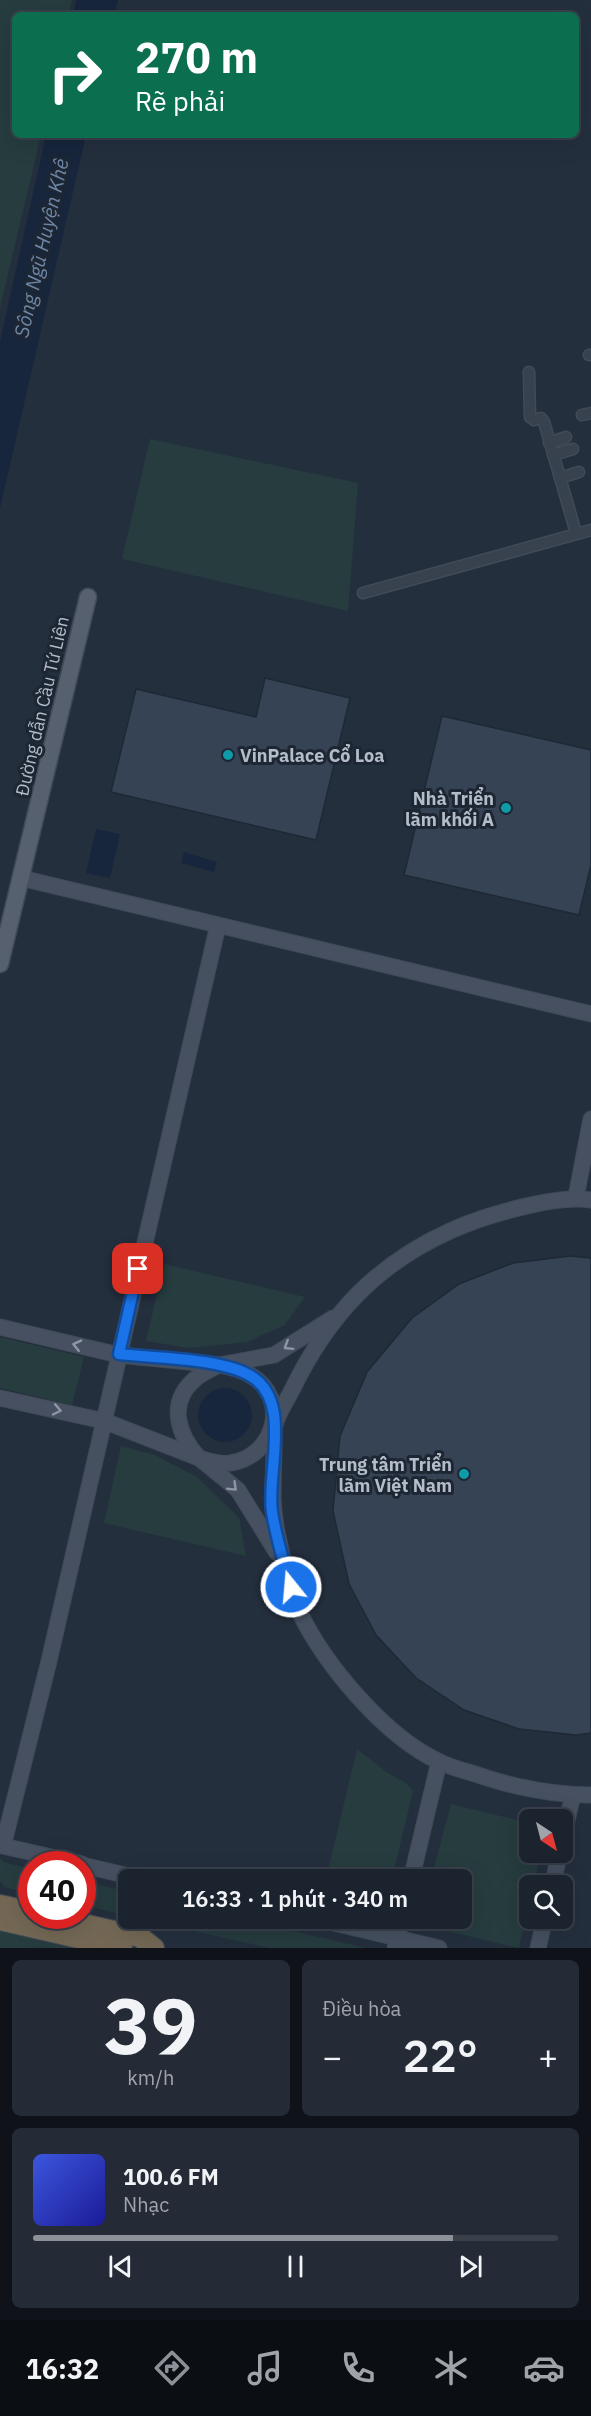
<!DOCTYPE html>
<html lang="vi">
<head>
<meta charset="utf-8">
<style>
  body { margin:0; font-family:"IBM Plex Sans",sans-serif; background:#242b36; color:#f1f3f6; height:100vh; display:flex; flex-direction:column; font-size:22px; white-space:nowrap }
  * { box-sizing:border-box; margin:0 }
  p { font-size:20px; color:#a0a4aa }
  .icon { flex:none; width:33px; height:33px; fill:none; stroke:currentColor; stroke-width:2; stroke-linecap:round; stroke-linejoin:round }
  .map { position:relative; height:1948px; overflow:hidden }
  .side { display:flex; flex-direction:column; gap:12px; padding:12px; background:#0f1319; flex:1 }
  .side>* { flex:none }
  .hud { position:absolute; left:12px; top:12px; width:567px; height:126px; border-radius:9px; box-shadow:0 6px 24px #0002,0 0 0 2px #39404a; background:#0b6e4f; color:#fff; overflow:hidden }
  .needle { width:39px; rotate:144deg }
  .fabs { position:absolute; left:519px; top:1809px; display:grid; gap:12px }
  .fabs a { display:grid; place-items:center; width:54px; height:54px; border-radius:9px; background:#1b232e; box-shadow:0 6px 24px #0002,0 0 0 2px #39404a; font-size:30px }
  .speed { position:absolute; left:18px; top:1851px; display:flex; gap:12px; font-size:30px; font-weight:700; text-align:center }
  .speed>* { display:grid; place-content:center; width:78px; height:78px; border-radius:50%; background:#1b232e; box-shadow:0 6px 24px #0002,0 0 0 2px #39404a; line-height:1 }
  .speed .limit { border:9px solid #d22; background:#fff; color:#111 }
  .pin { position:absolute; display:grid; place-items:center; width:51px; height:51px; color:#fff; margin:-26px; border-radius:12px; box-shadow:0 3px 9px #0006 }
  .me { position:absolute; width:66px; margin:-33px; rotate:343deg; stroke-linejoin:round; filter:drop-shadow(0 0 4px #0008) }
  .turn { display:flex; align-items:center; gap:21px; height:126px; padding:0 24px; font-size:27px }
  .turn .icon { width:78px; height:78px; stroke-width:2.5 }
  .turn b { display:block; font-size:42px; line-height:51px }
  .big { font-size:45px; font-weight:600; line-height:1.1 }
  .side .tile { flex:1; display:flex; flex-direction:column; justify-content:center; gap:9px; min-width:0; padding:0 21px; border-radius:9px; background:#242b36 }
  .side .dial { align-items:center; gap:0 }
  .dial b { font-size:78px; line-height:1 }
  .song { display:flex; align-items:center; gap:18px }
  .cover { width:72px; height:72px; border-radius:9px; background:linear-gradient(135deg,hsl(230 70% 55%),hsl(240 70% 35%)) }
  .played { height:6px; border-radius:3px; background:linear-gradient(90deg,#8c9099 80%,#39404a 80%) }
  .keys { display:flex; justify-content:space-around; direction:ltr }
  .heat { display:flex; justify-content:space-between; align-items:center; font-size:33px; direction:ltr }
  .side .tiles { flex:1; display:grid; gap:12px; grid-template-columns:1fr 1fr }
  .tile:last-child { grid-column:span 2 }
  .trip { position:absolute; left:118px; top:1869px; width:354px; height:60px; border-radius:9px; background:#1b232e; box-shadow:0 6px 24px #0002,0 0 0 2px #39404a; font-weight:600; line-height:60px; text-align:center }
  .dock { display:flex; height:96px; justify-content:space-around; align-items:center; background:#0b0e12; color:#a0a4aa }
  .dock .icon { width:42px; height:42px }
  .dock .active { color:#8c9099 }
  .dock b { font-size:27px; color:#f1f3f6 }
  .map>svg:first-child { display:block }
  .green { fill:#263c3f }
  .water { fill:#17263c }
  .building { fill:#364354; stroke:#1f2835; stroke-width:1.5 }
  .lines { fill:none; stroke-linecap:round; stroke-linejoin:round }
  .street-casing { stroke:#414a57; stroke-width:13 }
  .secondary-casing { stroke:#414a57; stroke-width:17 }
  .primary-casing { stroke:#414a57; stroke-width:19 }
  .highway-casing { stroke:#434c59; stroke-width:22 }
  .street { stroke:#38414e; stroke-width:10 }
  .secondary { stroke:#465061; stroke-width:15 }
  .primary { stroke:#56606e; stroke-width:16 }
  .highway { stroke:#746855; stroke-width:20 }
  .oneway { stroke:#8e96a5 }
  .route-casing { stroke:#114b97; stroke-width:15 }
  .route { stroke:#1a73e8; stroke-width:10 }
  .culture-dot { fill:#0f9aa8; stroke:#1d2633; stroke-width:2 }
  .labels { text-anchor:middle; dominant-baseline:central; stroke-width:6; stroke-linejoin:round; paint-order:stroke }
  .street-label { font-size:18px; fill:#b4bcc9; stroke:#1d2633 }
  .poi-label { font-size:18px; font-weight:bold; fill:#b4bcc9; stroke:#1d2633; text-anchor:end }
  .water-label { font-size:20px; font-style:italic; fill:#6d86a8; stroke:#1d2633 }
</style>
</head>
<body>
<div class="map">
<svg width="591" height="1948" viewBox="0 0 591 1948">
  <rect width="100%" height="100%" fill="#242f3e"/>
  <g class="green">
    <polygon points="0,0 72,0 68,15 15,15 15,135 41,135 0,308"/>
    <polygon points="150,439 358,483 348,611 122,559"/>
    <polygon points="164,1264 305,1297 285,1325 247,1342 189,1348 146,1341"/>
    <polygon points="0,1337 84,1357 72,1405 0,1388"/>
    <polygon points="121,1446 155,1455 197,1477 239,1518 246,1556 104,1523"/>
    <polygon points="357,1749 388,1773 406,1783 413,1791 392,1879 326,1879"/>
    <polygon points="451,1804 529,1823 530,1852 541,1853 533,1885 530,1886 529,1902 519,1948 421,1925 422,1919 462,1918 462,1880 431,1879"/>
    <polygon points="0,1858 3,1862 31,1869 31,1894 4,1887 0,1881"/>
    <polygon points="82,1881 129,1892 129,1916 83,1905"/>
    <polygon points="140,1919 241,1919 366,1948 269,1948"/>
    <polygon points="0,1926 96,1948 0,1948"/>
  </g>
  <g class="water">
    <polygon points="76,0 118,0 114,15 73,15"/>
    <polygon points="46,135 86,135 0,508 0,342"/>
    <polygon points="96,829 120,834 110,878 86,873"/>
    <polygon points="184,852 217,862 214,872 181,863"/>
    <circle cx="225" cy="1415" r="27"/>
  </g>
  <g class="building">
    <polygon points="265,678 350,698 316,840 111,792 136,689 256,717"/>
    <polygon points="442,716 591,750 591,865 579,915 404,875"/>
    <polygon points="570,1256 591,1258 591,1733 576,1735 519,1729 464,1710 416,1678 376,1635 349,1584 333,1511 340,1436 367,1372 412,1318 459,1284 513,1263"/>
  </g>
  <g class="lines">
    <defs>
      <g id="street">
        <polyline points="589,355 591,355"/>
        <polyline points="529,372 530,417 534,420 541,418 544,422 576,533"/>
        <polyline points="582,415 591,413"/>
        <polyline points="549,443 566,437"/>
        <polyline points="553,455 573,449"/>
        <polyline points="560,478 579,472"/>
        <polyline points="363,593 591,530"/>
      </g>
      <g id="secondary">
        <polyline points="21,878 591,1014"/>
        <polyline points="576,1197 591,1119"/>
        <path d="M 591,1200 C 556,1194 483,1216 450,1231 C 375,1265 328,1316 292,1390 C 287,1400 278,1413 275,1425 C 273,1433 274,1445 274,1454 C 273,1487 271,1508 279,1541 C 284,1564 289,1589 299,1611 C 324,1664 385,1737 440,1762 C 450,1767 461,1770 472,1773 C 512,1787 549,1795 591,1795"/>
        <polyline points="0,1327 119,1355 219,1365 274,1355 333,1318"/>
        <path d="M 219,1365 C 230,1367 241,1370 250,1375 C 291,1398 275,1457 230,1463 C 220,1465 209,1461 199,1458 C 178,1435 167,1403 195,1379 C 202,1373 211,1369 219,1365 Z"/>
        <polyline points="0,1398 104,1421 199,1458 238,1490 277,1553"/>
        <polyline points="562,1841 573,1795"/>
        <polyline points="82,1864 3,1846 49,1661 218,925"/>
        <polyline points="82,1865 146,1880"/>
        <polyline points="411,1880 439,1762"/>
        <polyline points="552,1886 560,1852"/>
        <polyline points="313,1918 439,1948"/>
        <polyline points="395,1948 402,1918"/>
        <polyline points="538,1948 545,1918"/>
      </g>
      <polyline id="primary" points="0,964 88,597"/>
      <g id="highway">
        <polyline points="0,1905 32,1912"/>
        <polyline points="48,1916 140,1937 154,1948"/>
        <polyline points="0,1920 122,1948"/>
      </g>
    </defs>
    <use href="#street" class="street-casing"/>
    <use href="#secondary" class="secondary-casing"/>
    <use href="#primary" class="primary-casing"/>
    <use href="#highway" class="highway-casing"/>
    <use href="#street" class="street"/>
    <use href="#secondary" class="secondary"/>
    <use href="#primary" class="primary"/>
    <use href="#highway" class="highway"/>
  </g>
  <defs><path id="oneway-chevron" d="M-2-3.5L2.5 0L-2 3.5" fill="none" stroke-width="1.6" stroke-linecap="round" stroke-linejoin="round" transform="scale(1.5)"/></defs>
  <g class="oneway">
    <use href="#oneway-chevron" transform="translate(77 1345) rotate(-167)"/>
    <use href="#oneway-chevron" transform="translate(288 1346) rotate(148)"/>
    <use href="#oneway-chevron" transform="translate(57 1410) rotate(12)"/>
    <use href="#oneway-chevron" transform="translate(233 1487) rotate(44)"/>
  </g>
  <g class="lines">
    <defs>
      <path id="route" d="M 138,1269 L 119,1354 C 155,1358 218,1358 249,1375 C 294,1399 266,1472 272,1512 C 276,1538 284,1563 291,1587"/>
    </defs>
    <use href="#route" class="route-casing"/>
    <use href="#route" class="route"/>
  </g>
  <g class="culture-dot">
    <circle cx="228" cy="755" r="6"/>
    <circle cx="506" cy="808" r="6"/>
    <circle cx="464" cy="1474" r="6"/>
  </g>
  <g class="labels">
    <g class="street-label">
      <text transform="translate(42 706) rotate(-77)">Đường dẫn Cầu Tứ Liên</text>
    </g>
    <g class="poi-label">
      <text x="240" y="755" text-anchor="start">VinPalace Cổ Loa</text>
      <text x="494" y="798">Nhà Triển<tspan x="494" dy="21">lãm khối A</tspan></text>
      <text x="452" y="1464">Trung tâm Triển<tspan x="452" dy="21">lãm Việt Nam</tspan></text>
    </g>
    <g class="water-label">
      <text transform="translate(41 248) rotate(-77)">Sông Ngũ Huyện Khê</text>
    </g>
  </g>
</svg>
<div class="fabs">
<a><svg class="needle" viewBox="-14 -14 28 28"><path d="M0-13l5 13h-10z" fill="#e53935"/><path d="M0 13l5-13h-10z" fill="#a0a4aa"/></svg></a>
<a><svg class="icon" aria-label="search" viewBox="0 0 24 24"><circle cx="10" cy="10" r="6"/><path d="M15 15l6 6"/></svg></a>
</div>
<div class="speed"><div class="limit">40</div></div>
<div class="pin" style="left:138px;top:1269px;background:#d93025"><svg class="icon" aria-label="arrive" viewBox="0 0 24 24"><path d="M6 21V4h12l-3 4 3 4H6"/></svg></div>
<svg class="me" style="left:291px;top:1587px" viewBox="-20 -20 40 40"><circle r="17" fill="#1a73e8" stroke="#fff" stroke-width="3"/><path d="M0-11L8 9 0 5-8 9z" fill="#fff"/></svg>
<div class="trip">16:33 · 1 phút · 340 m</div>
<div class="hud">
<div class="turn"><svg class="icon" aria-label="right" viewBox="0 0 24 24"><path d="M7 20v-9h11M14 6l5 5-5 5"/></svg><div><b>270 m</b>Rẽ phải</div></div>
</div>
</div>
<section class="side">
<div class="tiles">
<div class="tile dial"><b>39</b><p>km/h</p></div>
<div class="tile"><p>Điều hòa</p>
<div class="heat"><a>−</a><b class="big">22°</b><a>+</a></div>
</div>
<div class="tile">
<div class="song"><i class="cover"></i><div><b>100.6 FM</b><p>Nhạc</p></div></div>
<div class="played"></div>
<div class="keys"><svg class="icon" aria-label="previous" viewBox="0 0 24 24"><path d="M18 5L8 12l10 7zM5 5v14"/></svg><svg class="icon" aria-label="pause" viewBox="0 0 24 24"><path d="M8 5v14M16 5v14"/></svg><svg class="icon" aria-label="next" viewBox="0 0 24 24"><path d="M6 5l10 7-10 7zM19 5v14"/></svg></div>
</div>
</div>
</section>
<nav class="dock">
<b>16:32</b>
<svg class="icon active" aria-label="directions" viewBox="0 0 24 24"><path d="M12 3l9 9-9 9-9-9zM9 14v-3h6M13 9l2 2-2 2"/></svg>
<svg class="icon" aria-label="music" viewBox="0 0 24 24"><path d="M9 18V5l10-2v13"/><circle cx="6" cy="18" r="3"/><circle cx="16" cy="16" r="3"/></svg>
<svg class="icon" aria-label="phone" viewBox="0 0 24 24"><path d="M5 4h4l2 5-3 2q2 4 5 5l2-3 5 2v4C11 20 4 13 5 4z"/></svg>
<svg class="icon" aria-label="climate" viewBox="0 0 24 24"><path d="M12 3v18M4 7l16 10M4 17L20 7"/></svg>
<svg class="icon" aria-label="car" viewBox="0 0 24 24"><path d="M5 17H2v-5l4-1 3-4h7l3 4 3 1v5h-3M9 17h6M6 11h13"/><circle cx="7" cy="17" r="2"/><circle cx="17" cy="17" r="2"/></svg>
</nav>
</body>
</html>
